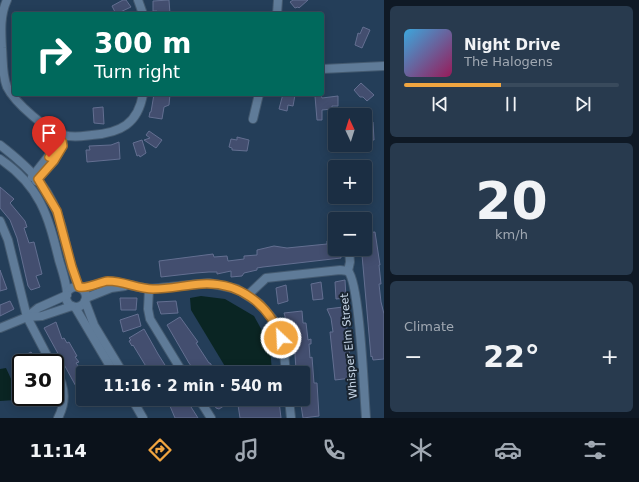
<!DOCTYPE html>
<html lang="en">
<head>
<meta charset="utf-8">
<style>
  body { margin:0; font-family:"DejaVu Sans",sans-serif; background:#283a4e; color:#f1f3f6; height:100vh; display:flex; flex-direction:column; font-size:15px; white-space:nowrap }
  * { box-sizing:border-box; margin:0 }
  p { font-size:13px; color:#a0a8b2 }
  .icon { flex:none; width:22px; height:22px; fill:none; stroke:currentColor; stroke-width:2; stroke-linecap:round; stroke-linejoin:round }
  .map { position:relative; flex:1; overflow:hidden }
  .side { display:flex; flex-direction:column; gap:6px; padding:6px; background:#0f1925; width:255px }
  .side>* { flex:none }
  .top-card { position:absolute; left:12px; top:12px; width:312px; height:84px; border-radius:4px; box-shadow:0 2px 10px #0003,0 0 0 1px #394a5c; background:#00695c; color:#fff; overflow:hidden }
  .needle { width:26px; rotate:356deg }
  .buttons { position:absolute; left:328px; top:108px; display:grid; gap:8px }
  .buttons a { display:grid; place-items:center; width:44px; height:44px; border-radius:4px; background:#1b2e43; box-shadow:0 2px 10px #0003,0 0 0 1px #394a5c; font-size:20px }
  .speed { position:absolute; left:12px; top:354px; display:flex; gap:8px; font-size:20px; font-weight:700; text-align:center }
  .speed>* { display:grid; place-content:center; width:52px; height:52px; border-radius:50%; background:#1b2e43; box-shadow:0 2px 10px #0003,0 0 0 1px #394a5c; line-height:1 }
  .speed .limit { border:2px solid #111; border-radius:6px; background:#fff; color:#111 }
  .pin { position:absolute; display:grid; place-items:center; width:34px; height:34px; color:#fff; margin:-41px -17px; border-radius:50% 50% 50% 0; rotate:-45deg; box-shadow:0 0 4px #0007 }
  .pin .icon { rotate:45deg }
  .me { position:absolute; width:44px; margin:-22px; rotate:335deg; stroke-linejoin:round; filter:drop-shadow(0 0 3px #0008) }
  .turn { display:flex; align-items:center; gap:14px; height:84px; padding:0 16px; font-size:18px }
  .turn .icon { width:52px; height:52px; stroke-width:2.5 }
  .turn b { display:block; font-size:28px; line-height:34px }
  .big { font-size:30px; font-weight:600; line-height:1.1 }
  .side .widget { flex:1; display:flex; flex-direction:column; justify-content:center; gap:6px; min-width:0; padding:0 14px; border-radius:6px; background:#283a4e }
  .side .dial { align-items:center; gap:0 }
  .dial b { font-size:52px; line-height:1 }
  .song { display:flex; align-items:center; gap:12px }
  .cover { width:48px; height:48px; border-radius:6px; background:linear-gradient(135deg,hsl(200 70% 55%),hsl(330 70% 35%)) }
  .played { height:4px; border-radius:2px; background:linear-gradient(90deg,#f1a540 45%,#394a5c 45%) }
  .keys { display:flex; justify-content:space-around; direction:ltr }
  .heat { display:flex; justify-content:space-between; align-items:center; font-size:22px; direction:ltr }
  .trip { position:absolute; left:76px; top:366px; width:234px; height:40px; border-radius:4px; background:#1b2e43; box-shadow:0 2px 10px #0003,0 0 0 1px #394a5c; font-weight:600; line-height:40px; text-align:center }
  .tab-bar { display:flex; height:64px; justify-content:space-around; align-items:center; background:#0b121b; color:#a0a8b2 }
  .tab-bar .icon { width:28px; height:28px }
  .tab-bar .current { color:#f1a540 }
  .tab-bar b { font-size:18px; color:#f1f3f6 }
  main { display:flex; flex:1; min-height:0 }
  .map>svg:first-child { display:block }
  .water { fill:#0a2523 }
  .building { fill:#434e6f; stroke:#636f91 }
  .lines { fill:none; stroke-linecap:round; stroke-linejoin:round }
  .minor-casing { stroke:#445a70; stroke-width:10 }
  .minor { stroke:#5f7b98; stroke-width:8 }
  .route-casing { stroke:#9d6b2a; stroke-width:10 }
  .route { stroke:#f1a540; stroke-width:7 }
  .labels { text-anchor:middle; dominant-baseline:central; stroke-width:4; stroke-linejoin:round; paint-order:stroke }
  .street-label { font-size:11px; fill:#c8d7e8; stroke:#192430 }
</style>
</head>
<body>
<main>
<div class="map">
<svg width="384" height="418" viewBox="0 0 384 418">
  <rect width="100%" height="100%" fill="#243e59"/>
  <g class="water">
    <polygon points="201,296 225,299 254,316 270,345 272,373 229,373 191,310 190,298"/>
    <polygon points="6,368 19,396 15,400 0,401 0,369"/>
  </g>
  <g class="building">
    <polygon points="123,0 126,0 131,7 116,14 112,6"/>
    <polygon points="169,0 170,14 157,14 157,11 153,11 153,1"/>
    <polygon points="293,0 308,0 299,8 298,7 295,8 290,2"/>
    <polygon points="363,27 370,30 362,48 355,45 358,33 360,34"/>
    <polygon points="361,83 374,95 367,101 363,97 360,97 354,90"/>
    <polygon points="154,94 170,94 169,105 164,107 162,119 149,117 150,112 151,112"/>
    <polygon points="283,94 295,95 293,106 288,105 287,111 279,109"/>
    <polygon points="321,95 322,98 338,96 338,106 332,106 332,109 322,110 322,120 317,120 315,96"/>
    <polygon points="103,107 104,124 94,123 93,108"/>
    <polygon points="367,122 373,122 374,140 368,140 367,134 365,135 365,124"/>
    <polygon points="149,131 162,140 156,148 144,140 150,138 146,135"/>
    <polygon points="237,137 249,140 247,151 232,150 232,148 229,147 231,139 237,140"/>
    <polygon points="142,140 146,153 140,157 139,155 137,156 133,143"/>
    <polygon points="119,142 120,159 87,162 86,150 90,150 89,146 111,145"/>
    <polygon points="0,187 14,199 10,203 25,221 27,227 24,228 29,243 34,242 42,274 36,276 40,287 31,290 28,286 17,238 10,220 0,208"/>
    <polygon points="375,232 380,265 379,265 381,284 379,284 381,302 384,314 384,359 373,360 372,356 371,357 362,255 361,255 360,249 365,249 365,233"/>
    <polygon points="335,240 335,249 340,249 341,258 263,267 257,268 257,270 244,273 242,276 231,277 231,271 217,274 217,272 209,272 196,273 161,277 159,261 213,254 214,257 227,256 228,261 244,259 244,256 257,255 257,250 274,246 287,248 327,244 327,241"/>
    <polygon points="0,270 7,289 0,291"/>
    <polygon points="345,280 346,298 336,299 335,282"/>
    <polygon points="321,282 323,299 313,300 311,284"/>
    <polygon points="286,285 288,301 278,304 276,288"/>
    <polygon points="120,298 137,298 136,310 121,310"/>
    <polygon points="10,301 14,309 0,316 0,305"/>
    <polygon points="176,301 178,313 161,314 157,302"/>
    <polygon points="343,307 344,311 345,311 352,378 335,380 330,332 333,332 331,318 327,309"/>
    <polygon points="302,311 303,323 306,323 308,340 311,339 311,344 309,344 310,358 312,357 314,383 317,383 319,416 303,418 300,399 303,399 303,373 298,373 296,369 294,341 289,323 287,323 284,313"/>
    <polygon points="138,314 141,326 123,332 120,320"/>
    <polygon points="180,317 198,342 196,343 209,363 210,363 217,373 196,373 189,363 167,325"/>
    <polygon points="56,322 62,339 64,338 67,343 69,342 77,356 75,357 79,362 76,363 81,370 83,369 83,387 78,390 44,328"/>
    <polygon points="144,329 158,354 170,373 150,373 133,345 132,346 129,341 131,340 129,338"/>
    <polygon points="31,352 37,360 31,363 21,363 21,369 16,360"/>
    <polygon points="37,397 52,397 53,404 37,403"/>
    <polygon points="167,399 186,399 198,418 175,418"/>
    <polygon points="212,399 228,399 230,402 219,409 216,408"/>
    <polygon points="256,401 262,401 262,403 279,401 281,418 240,418 238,405 252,404 256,403"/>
  </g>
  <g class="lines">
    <defs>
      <g id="minor">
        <path d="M 7,0 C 0,15 1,31 2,48 C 3,60 2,75 7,87 C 15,103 47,131 64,135 C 73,138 83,136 92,135 C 120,133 138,124 143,94"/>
        <polyline points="138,0 143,14"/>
        <polyline points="277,14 278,0"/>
        <polyline points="322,69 384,66"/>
        <polyline points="253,119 259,94"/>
        <path d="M 0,145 C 31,169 52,189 62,228 C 67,248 70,269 79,287"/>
        <path d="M 0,159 C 40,186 48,215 59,260 C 62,270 66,281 67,292"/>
        <polyline points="32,177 58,144 62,141 65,136"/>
        <polyline points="36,181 54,161 63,146 62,141"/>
        <polyline points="0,221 8,240 27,317 51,363"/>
        <path d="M 348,271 C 360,284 364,394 366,418"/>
        <polyline points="348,271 350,262 349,249"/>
        <circle cx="76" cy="297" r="10"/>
        <polyline points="81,288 110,281 149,289 209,283 237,289 260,304 273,319 283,344 286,373"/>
        <polyline points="149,289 148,309 150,319 183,373"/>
        <polyline points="248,295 266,278 340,270 348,271"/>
        <polyline points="86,298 111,288 125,286"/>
        <polyline points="85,301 94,325 123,373"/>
        <polyline points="75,307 114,373"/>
        <polyline points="28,316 38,308 67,295"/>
        <polyline points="0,328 27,317 42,316 72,306"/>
        <path d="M 55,370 C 65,385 67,401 58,418"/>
        <polyline points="132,399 143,418"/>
        <polyline points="199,399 211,418"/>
        <polyline points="289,399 291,418"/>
      </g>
    </defs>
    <use href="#minor" class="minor-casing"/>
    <use href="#minor" class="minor"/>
  </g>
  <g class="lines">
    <defs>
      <path id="route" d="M 49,157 L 58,144 L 62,141 L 63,146 L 54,161 L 38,179 L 57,211 L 72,267 L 79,287 C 88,289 99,282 108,281 C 124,281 138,289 153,289 C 169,289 186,285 202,284 C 239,282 269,304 281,338"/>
    </defs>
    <use href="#route" class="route-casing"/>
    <use href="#route" class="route"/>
  </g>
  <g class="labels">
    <g class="street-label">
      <text transform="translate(349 346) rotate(-95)">Whisper Elm Street</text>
    </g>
  </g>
</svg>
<div class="buttons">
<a><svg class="needle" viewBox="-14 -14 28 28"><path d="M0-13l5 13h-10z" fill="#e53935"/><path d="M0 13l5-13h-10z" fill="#a0a8b2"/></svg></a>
<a>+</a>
<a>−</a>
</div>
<div class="speed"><div class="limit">30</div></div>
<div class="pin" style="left:49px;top:157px;background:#d93025"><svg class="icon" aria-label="arrive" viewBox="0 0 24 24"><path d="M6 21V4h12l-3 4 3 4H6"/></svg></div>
<svg class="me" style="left:281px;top:338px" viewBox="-20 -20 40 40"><circle r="17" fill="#f1a540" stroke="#fff" stroke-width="3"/><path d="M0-11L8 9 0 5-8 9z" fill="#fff"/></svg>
<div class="trip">11:16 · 2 min · 540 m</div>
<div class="top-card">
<div class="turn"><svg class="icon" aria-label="right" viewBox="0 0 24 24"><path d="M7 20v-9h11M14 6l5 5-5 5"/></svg><div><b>300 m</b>Turn right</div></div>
</div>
</div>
<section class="side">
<div class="widget">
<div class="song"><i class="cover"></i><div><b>Night Drive</b><p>The Halogens</p></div></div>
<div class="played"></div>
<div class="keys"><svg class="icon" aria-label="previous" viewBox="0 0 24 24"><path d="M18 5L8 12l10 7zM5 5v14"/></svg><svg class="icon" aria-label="pause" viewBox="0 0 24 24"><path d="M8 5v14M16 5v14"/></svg><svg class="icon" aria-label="next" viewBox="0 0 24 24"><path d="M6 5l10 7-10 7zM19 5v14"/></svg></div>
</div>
<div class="widget dial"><b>20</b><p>km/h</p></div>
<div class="widget"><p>Climate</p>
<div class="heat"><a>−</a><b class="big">22°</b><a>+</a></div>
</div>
</section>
</main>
<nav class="tab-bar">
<b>11:14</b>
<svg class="icon current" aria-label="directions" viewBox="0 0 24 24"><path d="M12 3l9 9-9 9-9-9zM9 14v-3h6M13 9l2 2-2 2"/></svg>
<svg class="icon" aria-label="music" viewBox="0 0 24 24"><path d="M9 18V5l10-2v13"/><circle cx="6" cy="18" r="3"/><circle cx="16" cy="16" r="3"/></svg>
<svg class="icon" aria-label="phone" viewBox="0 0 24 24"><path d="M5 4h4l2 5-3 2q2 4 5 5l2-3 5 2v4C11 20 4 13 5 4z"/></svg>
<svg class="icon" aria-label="climate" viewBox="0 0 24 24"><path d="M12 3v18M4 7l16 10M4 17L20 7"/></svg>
<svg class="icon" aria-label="car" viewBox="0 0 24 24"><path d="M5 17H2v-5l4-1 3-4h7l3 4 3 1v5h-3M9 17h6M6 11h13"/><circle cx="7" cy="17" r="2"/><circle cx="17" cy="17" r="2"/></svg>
<svg class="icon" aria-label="filters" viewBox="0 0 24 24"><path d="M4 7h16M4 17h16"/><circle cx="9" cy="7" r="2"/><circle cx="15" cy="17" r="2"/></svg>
</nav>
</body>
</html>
